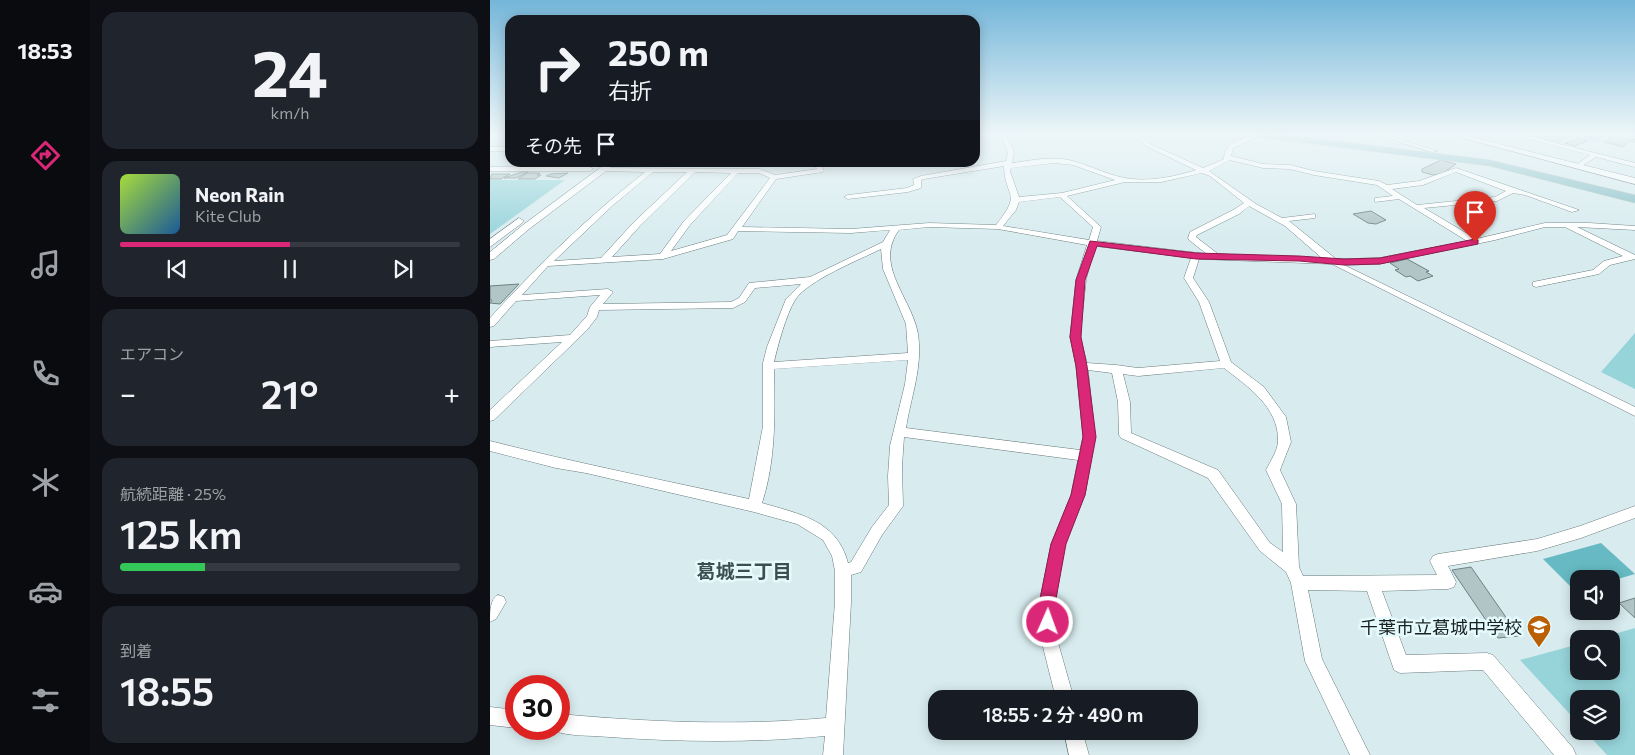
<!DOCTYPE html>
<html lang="ja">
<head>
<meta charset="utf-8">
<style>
  body { margin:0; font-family:Commissioner,"Noto Sans JP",sans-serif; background:#20242c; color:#f1f3f6; height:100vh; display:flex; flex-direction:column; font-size:19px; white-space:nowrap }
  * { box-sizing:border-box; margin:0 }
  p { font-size:16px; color:#9ea1a6 }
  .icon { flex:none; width:28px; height:28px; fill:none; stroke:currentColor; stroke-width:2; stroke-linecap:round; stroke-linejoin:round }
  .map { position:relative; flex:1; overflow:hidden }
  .details { display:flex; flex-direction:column; gap:12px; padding:12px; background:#0d0f14; width:400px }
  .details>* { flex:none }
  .top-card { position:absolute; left:15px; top:15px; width:475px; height:152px; border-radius:15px; box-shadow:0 2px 12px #0003; background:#171b24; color:#f1f3f6; overflow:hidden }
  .buttons { position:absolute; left:1080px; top:570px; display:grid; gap:10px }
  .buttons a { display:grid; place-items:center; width:50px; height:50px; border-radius:10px; background:#171b24; box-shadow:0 2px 12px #0003; font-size:25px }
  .speed { position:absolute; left:15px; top:675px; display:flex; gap:10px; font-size:25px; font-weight:700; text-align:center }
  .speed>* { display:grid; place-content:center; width:65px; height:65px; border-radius:50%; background:#171b24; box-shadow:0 2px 12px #0003; line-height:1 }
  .speed .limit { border:8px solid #d22; background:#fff; color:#111 }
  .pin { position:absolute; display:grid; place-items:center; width:42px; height:42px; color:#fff; margin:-51px -21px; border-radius:50% 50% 50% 0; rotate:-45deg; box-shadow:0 0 5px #0007 }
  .pin .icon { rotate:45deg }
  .me { position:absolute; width:55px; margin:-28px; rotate:2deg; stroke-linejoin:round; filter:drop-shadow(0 0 4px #0008) }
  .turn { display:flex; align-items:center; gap:18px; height:105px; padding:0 20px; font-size:22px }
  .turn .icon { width:65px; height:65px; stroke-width:2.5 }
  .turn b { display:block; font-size:35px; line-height:42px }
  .then { display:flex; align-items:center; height:48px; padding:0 20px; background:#0003; gap:10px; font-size:19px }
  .big { font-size:38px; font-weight:600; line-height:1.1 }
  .details .card { flex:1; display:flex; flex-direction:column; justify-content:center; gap:8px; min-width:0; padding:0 18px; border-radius:15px; background:#20242c }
  .details .dial { align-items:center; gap:0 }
  .dial b { font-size:65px; line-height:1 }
  .song { display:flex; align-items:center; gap:15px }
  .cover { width:60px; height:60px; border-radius:8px; background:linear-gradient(135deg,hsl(80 70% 55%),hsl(210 70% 35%)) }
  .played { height:5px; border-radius:2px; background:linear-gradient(90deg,#db2777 50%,#363941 50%) }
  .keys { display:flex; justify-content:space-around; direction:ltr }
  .heat { display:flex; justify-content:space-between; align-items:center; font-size:28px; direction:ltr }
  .charge { height:8px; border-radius:4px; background:linear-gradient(90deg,#34c759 25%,#363941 0) }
  .trip { position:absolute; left:438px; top:690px; width:270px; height:50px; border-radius:15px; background:#171b24; box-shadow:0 2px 12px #0003; font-weight:600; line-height:50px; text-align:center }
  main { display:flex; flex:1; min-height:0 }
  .tab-bar { display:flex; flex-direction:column; width:90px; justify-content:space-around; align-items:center; background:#090b0e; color:#9ea1a6 }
  .tab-bar .icon { width:35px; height:35px }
  .tab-bar .active { color:#db2777 }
  .tab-bar b { font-size:22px; color:#f1f3f6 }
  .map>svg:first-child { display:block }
  .green { fill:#96d4da }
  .water { fill:#67bac3 }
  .building { fill:#b1c5c7; stroke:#6e8183 }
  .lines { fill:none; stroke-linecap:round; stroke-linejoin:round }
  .minor-casing { stroke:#697b7d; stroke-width:1 }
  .tertiary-casing { stroke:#697b7d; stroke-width:1 }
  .primary-casing { stroke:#c8c9ca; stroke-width:1 }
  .minor { fill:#fff; fill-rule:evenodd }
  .tertiary { fill:#fff; fill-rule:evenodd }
  .primary { fill:#88c0c6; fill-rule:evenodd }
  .route { fill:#db2777; stroke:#8e194d }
  .labels { text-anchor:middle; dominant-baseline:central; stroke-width:5; stroke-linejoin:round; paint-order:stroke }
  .near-poi-label { font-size:18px; fill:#192021; stroke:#e5fafc; text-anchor:end }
  .near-neighbourhood-label { font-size:19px; font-weight:bold; fill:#3c4e4f; stroke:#e5fafc }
</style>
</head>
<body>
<main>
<nav class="tab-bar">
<b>18:53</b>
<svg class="icon active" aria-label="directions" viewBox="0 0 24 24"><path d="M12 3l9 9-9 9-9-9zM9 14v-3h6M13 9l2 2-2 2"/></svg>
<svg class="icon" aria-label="music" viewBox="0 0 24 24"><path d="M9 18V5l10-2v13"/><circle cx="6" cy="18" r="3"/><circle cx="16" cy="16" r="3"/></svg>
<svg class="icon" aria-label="phone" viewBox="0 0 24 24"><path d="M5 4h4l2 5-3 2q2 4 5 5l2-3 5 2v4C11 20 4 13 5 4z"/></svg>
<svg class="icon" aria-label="climate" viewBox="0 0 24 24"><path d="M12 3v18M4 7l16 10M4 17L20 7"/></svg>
<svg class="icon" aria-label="car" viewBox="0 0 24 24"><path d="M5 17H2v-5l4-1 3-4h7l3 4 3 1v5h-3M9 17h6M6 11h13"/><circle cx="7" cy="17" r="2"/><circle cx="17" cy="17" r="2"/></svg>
<svg class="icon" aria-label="filters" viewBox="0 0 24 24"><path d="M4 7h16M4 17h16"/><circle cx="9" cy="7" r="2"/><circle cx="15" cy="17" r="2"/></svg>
</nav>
<section class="details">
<div class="card dial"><b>24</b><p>km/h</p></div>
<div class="card">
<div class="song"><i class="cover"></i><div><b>Neon Rain</b><p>Kite Club</p></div></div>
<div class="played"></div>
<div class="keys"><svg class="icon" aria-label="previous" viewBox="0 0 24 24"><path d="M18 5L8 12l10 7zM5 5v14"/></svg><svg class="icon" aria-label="pause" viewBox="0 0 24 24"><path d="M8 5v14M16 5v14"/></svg><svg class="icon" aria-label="next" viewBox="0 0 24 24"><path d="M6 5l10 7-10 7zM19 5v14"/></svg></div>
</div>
<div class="card"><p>エアコン</p>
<div class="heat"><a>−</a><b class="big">21°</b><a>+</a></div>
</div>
<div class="card"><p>航続距離 · 25%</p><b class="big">125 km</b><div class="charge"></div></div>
<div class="card"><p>到着</p><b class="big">18:55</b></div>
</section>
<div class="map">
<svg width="1145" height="755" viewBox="0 0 1145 755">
  <rect width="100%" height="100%" fill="#d8ecef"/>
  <g class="green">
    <polygon points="1032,134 1117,134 1105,142 1081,137 1069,143"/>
    <polygon points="0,180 75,180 0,234"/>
    <polygon points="1145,333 1145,389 1111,372"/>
    <polygon points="1145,628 1145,755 1117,755 1095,731 1121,731 1121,699 1089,699 1089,724 1030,660 1089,644 1089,671 1121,671 1121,639 1107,639"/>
  </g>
  <polygon class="water" points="1111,543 1145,574 1121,581 1121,579 1089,579 1089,591 1086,592 1053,559"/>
  <g class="building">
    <polygon points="1124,134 1145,134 1145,136 1141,138 1145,139 1145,142 1139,141 1133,147 1114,142"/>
    <polygon points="1088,139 1097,141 1085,146 1075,143"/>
    <polygon points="951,160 966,164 952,174 943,175 932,172 932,169"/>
    <polygon points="65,162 88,162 82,166 59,166"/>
    <polygon points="32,172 38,172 26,178 14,178"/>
    <polygon points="37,173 50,173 47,175 51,175 45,179 28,179"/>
    <polygon points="78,173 69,178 56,176 61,174"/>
    <polygon points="2,174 20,174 11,179 0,179"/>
    <polygon points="881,211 896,220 886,224 878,223 863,214"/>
    <polygon points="917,259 939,271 936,272 943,276 928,281 920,276 916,277 905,270 909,269 900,263"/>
    <polygon points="29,284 10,304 0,303 2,300 0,300 0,286"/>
    <polygon points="981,567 1029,636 1008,638 962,570"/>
    <polygon points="1145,598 1145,618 1129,603"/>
  </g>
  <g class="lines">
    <defs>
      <g id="minor">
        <path d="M 510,134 L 516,134 L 524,152 L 522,163 C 538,161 555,157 572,159 C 590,161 606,170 623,175 C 649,184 681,178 706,170 L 656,146 L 640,134 L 646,134 L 660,144 L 713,168 L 734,159 C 734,155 735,151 738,147 C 743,141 765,134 773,134 L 743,148 L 741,156 L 773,164 L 800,165 L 824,171 L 889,181 L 897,185 L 929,181 L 966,168 L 1089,210 L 1082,212 L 1035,195 L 1023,193 L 1007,201 L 934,208 L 986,239 L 1055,223 L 1099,223 L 1145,226 L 1145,230 L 1087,227 L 1145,255 L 1145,259 L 1120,265 L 1109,274 L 1046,287 L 1043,286 L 1043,282 L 1103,270 L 1114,261 L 1133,256 L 1075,227 L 1055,227 L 1005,240 L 889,264 L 854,265 L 1145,407 L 1145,416 L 842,264 L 709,259 L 703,278 L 719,302 L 741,362 L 774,387 L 796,417 L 801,442 L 790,470 L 806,504 L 809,567 L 813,576 L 947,575 L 940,561 L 943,556 L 948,554 L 1047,539 L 1090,526 L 1145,506 L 1145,518 L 1091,538 L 1047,551 L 958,566 L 966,582 L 964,587 L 958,589 L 892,591 L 916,655 L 997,653 L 1003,655 L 1083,748 L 1086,755 L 1064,755 L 993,670 L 910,673 L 904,670 L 877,591 L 818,590 L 832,659 L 880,755 L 860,755 L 815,661 L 801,583 L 796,572 L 770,551 L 718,478 L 631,438 L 629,435 L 628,402 L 622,373 L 598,370 L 605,437 L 595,495 L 575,544 L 565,604 L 567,639 L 584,699 L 566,699 L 551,639 L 549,604 L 561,544 L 581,495 L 588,460 L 414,437 L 412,466 L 413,506 L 392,535 L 371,572 L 361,575 L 361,602 L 353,755 L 333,755 L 335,736 C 263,743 191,742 119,737 C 101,735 79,737 62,730 L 69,729 L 69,714 C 158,722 247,726 336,718 L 345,602 L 345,571 L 342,556 L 333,540 L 307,524 L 264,512 L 96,473 L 66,468 L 0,451 L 0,441 C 86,463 173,480 259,499 L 273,426 L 273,363 L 277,347 L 296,299 L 311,284 L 265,288 L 255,302 L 243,308 L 109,310 L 107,317 L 97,330 L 4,420 L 0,421 L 0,410 L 72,342 L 0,347 L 0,341 L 80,335 L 97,316 L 100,307 L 110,295 L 26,301 L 4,326 L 0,327 L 0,318 C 48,265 99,216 155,172 L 113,171 L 111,170 L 111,168 L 270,169 L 285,175 L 327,169 L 322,162 L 329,162 L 334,171 L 333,172 L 286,179 L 252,227 L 361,229 L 439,223 L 506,225 C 533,191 515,199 514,166 L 434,179 L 431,180 L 431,188 L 418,192 L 358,199 L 354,197 L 358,195 L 417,188 L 424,185 L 423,179 L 431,176 L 516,161 L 518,152 ZM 740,160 L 773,168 L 800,169 L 824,175 L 887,185 L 903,196 L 885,198 L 885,202 L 909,199 L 977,241 L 889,258 L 846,259 L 799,221 L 825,218 L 825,214 L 792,218 L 766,204 L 719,171 ZM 564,163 L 583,165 L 625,180 L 572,193 L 529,197 L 520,171 L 521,168 ZM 163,172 L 197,172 L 144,222 L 111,258 L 64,261 L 121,207 ZM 205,172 L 241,173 L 194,221 L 170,254 L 122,257 L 150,226 ZM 966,172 L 1016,191 L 1005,197 L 927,205 L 902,189 L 933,185 ZM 248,173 L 269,173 L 280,178 L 237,235 L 181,251 L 200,225 ZM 712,173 L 720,176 L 754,203 L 743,210 L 700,232 L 698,238 L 699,240 L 717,254 L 607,241 L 611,227 L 577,196 L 635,182 L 671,182 ZM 570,197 L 603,227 L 599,240 L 513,226 L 526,210 L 529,202 ZM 759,206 L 795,226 L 833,259 L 728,254 L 706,237 L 707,235 L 749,214 ZM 439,227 L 508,229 L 597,245 L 586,280 L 580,337 L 586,366 L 593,437 L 590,450 L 416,428 C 421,396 433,367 428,334 C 422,298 383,265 409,230 ZM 400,230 L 393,242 L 320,277 L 259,283 L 249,298 L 241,302 L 113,304 L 123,292 L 118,289 L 32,295 L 58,266 L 173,259 L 243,239 L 248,231 L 361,233 ZM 605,246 L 701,258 L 694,278 L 709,302 L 730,361 L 648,368 L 626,365 L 597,363 L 590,337 L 596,280 ZM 391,249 L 393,269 L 416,324 L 418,353 L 284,362 C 288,345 296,315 305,300 C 318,280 369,260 391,249 ZM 418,360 L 415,384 L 400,446 L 398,476 L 399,505 L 382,527 L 361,562 L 358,563 C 347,520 309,514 272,503 C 286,460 285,414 284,369 ZM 734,368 C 757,386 789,407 788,441 C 788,450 780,462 776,470 L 792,504 L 793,552 L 780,543 L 728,470 L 641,433 L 640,402 L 633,374 L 648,376 Z"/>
        <polygon points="884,134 892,134 947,151 942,152"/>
        <polygon points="1021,134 1030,134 1145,163 1145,167 1106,157 1090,167 1086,167 1086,165 1100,155"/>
        <rect x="0" y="147" width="20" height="4"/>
        <polygon points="0,167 100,167 103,169 100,171 0,171"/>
        <path d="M 8,595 L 14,597 L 16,602 L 6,619 L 0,622 C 0,611 0,599 8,595 Z"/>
        <polygon points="0,707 26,710 26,728 0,725"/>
        <polygon points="574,731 592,731 599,755 579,755"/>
      </g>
      <g id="tertiary">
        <polygon points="958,134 969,134 1145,178 1145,184"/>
        <polygon points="118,162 128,162 39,229 4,259 0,260 0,252 33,225"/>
        <polygon points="29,218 34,221 32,223 0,247 0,239"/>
      </g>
      <polygon id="primary" points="762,134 789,134 1000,160 1145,195 1145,203 1000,166 767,137"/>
    </defs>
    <use href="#minor" class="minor-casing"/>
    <use href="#tertiary" class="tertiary-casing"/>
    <use href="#primary" class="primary-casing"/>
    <use href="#minor" class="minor"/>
    <use href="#tertiary" class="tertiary"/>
    <use href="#primary" class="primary"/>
  </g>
  <linearGradient id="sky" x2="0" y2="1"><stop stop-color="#74b6d9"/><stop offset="0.56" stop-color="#edf6f8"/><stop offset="1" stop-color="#edf6f8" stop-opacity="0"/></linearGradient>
  <rect width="1145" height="239" fill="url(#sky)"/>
  <polygon class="route" points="985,239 988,240 988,244 890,264 854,265 809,261 706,259 607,246 595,280 591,337 597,366 606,437 595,495 576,544 565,604 566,622 564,627 558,629 552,627 550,622 549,604 561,544 581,495 593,437 586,366 580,337 586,280 600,241 706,253 809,256 854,259 890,258"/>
  <defs>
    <symbol id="school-pin" viewBox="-11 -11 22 30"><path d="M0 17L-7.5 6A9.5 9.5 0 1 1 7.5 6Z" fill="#ba5f04" stroke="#e5fafc"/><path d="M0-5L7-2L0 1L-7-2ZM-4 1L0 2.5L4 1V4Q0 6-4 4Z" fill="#fff"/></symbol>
  </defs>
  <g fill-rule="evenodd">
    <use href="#school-pin" x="1035" y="613" width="28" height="38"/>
  </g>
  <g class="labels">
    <g class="near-poi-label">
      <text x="1032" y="627">千葉市立葛城中学校</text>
    </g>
    <g class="near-neighbourhood-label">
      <text x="254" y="570">葛城三丁目</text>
    </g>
  </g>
</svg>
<div class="buttons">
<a><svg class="icon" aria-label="sound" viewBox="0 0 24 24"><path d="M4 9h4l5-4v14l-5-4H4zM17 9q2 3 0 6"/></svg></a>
<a><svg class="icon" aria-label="search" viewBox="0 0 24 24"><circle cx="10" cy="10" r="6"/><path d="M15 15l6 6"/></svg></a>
<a><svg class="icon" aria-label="layers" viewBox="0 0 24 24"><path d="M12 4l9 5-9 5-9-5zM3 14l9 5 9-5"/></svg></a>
</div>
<div class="speed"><div class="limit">30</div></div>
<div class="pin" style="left:985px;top:242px;background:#d93025"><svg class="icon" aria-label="arrive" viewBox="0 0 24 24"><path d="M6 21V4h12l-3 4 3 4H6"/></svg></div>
<svg class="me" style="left:558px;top:622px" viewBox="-20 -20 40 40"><circle r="17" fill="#db2777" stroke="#fff" stroke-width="3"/><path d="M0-11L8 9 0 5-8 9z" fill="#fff"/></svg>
<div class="trip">18:55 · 2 分 · 490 m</div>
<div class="top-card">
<div class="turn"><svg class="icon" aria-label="right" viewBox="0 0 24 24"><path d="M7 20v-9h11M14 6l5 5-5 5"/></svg><div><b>250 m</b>右折</div></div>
<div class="then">その先<svg class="icon" aria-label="arrive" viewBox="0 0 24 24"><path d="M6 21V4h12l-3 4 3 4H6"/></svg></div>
</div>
</div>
</main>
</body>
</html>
